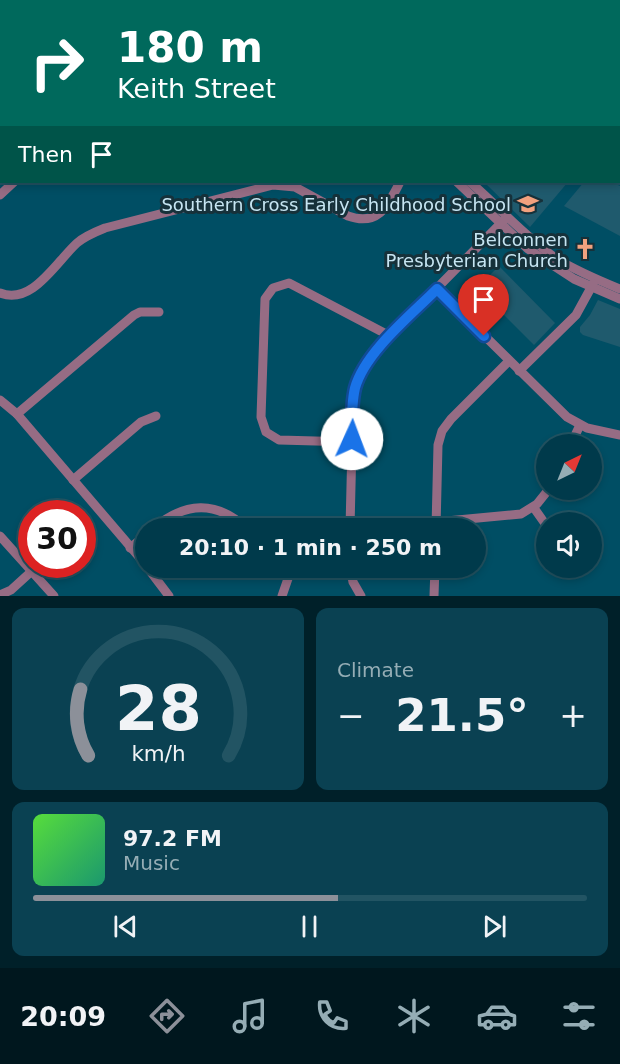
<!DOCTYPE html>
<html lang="en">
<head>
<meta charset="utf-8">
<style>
  body { margin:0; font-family:"DejaVu Sans",sans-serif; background:#0a4152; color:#f1f3f6; height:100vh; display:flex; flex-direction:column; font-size:22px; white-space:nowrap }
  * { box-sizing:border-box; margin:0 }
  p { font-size:20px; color:#95adb5 }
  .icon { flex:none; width:33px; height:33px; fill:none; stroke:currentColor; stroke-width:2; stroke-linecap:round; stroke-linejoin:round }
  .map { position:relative; height:596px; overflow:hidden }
  .panel { display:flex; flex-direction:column; gap:12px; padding:12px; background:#002029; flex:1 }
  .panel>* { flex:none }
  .guide { position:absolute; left:0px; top:0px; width:621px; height:183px; box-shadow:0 3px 9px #0003,0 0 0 2px #225463; background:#00695c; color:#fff; overflow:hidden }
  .needle { width:39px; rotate:43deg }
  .controls { position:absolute; left:536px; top:434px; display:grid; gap:12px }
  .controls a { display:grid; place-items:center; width:66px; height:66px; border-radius:50%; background:#003a4b; box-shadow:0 3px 9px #0003,0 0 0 2px #225463; font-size:30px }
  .speed { position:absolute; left:18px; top:500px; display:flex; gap:12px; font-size:30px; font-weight:700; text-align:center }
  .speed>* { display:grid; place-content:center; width:78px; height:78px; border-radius:50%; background:#003a4b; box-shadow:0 3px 9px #0003,0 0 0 2px #225463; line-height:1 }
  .speed .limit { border:9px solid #d22; background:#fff; color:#111 }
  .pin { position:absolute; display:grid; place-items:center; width:51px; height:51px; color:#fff; margin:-62px -26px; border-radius:50% 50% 50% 0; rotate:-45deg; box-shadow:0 0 6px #0007 }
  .pin .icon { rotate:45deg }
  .me { position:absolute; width:66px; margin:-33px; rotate:2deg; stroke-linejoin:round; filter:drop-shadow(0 0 4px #0008) }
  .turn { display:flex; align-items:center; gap:21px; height:126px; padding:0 18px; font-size:27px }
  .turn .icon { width:78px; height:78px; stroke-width:2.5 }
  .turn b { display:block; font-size:42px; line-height:51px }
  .then { display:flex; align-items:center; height:57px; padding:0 18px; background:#0003; gap:12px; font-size:22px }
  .big { font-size:45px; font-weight:700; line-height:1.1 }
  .panel .tile { flex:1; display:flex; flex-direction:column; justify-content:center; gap:9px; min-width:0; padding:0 21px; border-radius:12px; background:#0a4152 }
  .panel .dial { align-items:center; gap:0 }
  .dial svg { height:156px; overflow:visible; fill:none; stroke:#225463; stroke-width:7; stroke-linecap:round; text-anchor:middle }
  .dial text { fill:#f1f3f6; stroke:none }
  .song { display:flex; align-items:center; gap:18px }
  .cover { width:72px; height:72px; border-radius:9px; background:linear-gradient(135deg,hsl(110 70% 55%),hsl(160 70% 35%)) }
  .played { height:6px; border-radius:3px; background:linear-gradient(90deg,#8c9099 55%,#225463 55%) }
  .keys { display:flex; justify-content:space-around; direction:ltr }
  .heat { display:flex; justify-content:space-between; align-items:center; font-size:33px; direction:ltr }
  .panel .tiles { flex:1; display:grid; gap:12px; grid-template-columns:1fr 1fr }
  .tile:last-child { grid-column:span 2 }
  .trip { position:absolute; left:135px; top:518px; width:351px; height:60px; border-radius:30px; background:#003a4b; box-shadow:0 3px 9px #0003,0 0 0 2px #225463; font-weight:700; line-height:60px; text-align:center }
  .menu { display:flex; height:96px; justify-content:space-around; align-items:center; background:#00171e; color:#95adb5 }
  .menu .icon { width:42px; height:42px }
  .menu .active { color:#8c9099 }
  .menu b { font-size:27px; color:#f1f3f6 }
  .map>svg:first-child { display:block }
  .built { fill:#1f5a6d }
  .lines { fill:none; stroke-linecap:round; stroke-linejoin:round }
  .minor { stroke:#966c84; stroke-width:9 }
  .major { stroke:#e28dbf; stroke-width:12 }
  .route-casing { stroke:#114b97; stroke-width:15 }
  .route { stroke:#1a73e8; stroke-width:10 }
  .labels { text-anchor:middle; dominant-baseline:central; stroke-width:6; stroke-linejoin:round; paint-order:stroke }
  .poi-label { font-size:18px; fill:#c6e5f2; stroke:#16313a; text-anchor:end }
</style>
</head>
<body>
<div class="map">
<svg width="620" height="596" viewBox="0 0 620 596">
  <rect width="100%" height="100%" fill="#004e64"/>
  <g class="built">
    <polygon points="484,182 568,182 530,227"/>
    <polygon points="584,182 611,182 620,186 620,236 564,206"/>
    <polygon points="499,266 555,323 534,345 477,288"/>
    <polygon points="598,300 620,309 620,347 583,335 580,332 580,327 590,315"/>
  </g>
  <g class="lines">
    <g class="minor">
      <polyline points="150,0 151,2"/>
      <polyline points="313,2 315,0"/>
      <polyline points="416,2 417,0"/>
      <polyline points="425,2 426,0"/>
      <polyline points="0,83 2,82"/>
      <polyline points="457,182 528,249 574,279 620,299"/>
      <path d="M 470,182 C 499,207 525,237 557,259 C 577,271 598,280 620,289"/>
      <polyline points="0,195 14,182"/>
      <polyline points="437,289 567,417 587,428 620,435"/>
      <path d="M 0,293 C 32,306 56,262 77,243 C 85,236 95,232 105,228 L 273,185 L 295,187 L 348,216 C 379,227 388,205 400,182"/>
      <polyline points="519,371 576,315 593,284"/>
      <polyline points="0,400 17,414 146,565"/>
      <polyline points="17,414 134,315 140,312 159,312"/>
      <polyline points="352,442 279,440 266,432 261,417 265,299 273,288 289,283 390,336"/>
      <polyline points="571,444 580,425"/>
      <polyline points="73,480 141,422 156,416"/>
      <polyline points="534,508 546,525"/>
      <polyline points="436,522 521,514 537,504 549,489"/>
      <path d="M 154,528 C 185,502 216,500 246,528"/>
      <polyline points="350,528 353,402 361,373 379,347 507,217"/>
      <polyline points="436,528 438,445 442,431 451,419 509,361"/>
      <polyline points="0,536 54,596"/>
      <polyline points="130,548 146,535"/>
      <polyline points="147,567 169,596"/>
      <polyline points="313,567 350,569"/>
      <polyline points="350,567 353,582 361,596"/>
      <polyline points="0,595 11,590 33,570"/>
      <polyline points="282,596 292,567"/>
      <polyline points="434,596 435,567"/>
    </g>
    <polyline class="major" points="2,2 5,0"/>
  </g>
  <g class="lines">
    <defs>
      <path id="route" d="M 352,439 C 352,422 351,405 355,388 C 365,352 411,315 437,289 L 484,336"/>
    </defs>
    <use href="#route" class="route-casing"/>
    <use href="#route" class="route"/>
  </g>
  <defs>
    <symbol id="school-bare" viewBox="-9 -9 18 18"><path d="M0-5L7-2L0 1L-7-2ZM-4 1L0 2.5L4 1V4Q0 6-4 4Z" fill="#f2a17e" stroke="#16313a" stroke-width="2.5" paint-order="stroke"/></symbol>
    <symbol id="church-bare" viewBox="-9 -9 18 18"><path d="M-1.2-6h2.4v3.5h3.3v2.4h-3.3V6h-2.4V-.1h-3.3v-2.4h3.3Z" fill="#f2a17e" stroke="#16313a" stroke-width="2.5" paint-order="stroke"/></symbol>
  </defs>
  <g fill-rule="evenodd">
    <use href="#school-bare" x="513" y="189" width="30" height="30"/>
    <use href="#church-bare" x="570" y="234" width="30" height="30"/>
  </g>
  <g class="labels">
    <g class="poi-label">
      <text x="511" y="204">Southern Cross Early Childhood School</text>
      <text x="568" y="239">Belconnen<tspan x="568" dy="21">Presbyterian Church</tspan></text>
    </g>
  </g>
</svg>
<div class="controls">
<a><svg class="needle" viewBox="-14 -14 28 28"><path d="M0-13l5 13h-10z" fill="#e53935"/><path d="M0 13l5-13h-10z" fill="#95adb5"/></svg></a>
<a><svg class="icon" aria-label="sound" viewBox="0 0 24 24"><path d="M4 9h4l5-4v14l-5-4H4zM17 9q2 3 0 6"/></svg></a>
</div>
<div class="speed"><div class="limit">30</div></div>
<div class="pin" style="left:484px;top:336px;background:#d93025"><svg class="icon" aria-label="arrive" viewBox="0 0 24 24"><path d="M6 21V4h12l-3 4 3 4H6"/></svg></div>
<svg class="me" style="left:352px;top:439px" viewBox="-20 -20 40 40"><circle r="19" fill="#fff"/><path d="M0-13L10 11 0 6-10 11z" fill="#1a73e8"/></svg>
<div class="trip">20:10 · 1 min · 250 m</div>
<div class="guide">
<div class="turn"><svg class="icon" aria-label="right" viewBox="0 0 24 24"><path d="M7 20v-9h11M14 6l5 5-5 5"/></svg><div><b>180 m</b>Keith Street</div></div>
<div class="then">Then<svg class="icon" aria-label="arrive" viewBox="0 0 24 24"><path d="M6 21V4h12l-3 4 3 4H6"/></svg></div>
</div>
</div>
<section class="panel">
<div class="tiles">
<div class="tile dial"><svg viewBox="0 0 100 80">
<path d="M14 69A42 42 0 1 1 86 69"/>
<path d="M14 69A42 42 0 0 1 10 35" stroke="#8c9099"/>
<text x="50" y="56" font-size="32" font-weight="700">28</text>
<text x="50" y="72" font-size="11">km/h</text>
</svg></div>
<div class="tile"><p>Climate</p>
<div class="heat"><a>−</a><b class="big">21.5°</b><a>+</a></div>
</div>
<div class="tile">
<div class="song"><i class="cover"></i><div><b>97.2 FM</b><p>Music</p></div></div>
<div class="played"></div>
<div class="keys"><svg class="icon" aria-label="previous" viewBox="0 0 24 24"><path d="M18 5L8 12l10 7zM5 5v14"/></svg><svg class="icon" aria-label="pause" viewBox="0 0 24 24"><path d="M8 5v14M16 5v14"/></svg><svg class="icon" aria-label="next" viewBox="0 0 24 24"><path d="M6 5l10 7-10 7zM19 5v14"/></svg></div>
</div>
</div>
</section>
<nav class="menu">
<b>20:09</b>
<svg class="icon active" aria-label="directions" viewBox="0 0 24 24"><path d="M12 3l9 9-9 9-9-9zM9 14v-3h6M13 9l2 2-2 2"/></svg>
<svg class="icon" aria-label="music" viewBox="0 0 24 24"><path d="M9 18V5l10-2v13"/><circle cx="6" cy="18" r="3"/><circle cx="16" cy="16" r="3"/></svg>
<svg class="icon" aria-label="phone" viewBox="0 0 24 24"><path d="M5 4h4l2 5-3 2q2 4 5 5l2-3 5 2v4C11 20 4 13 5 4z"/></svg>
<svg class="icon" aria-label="climate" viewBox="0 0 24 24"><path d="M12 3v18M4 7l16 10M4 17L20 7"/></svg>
<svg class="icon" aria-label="car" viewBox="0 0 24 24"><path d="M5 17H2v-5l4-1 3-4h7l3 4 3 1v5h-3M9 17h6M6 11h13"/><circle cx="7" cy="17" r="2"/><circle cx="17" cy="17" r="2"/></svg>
<svg class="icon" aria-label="filters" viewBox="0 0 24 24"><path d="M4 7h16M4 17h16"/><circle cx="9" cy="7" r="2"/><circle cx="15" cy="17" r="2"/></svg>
</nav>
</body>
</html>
